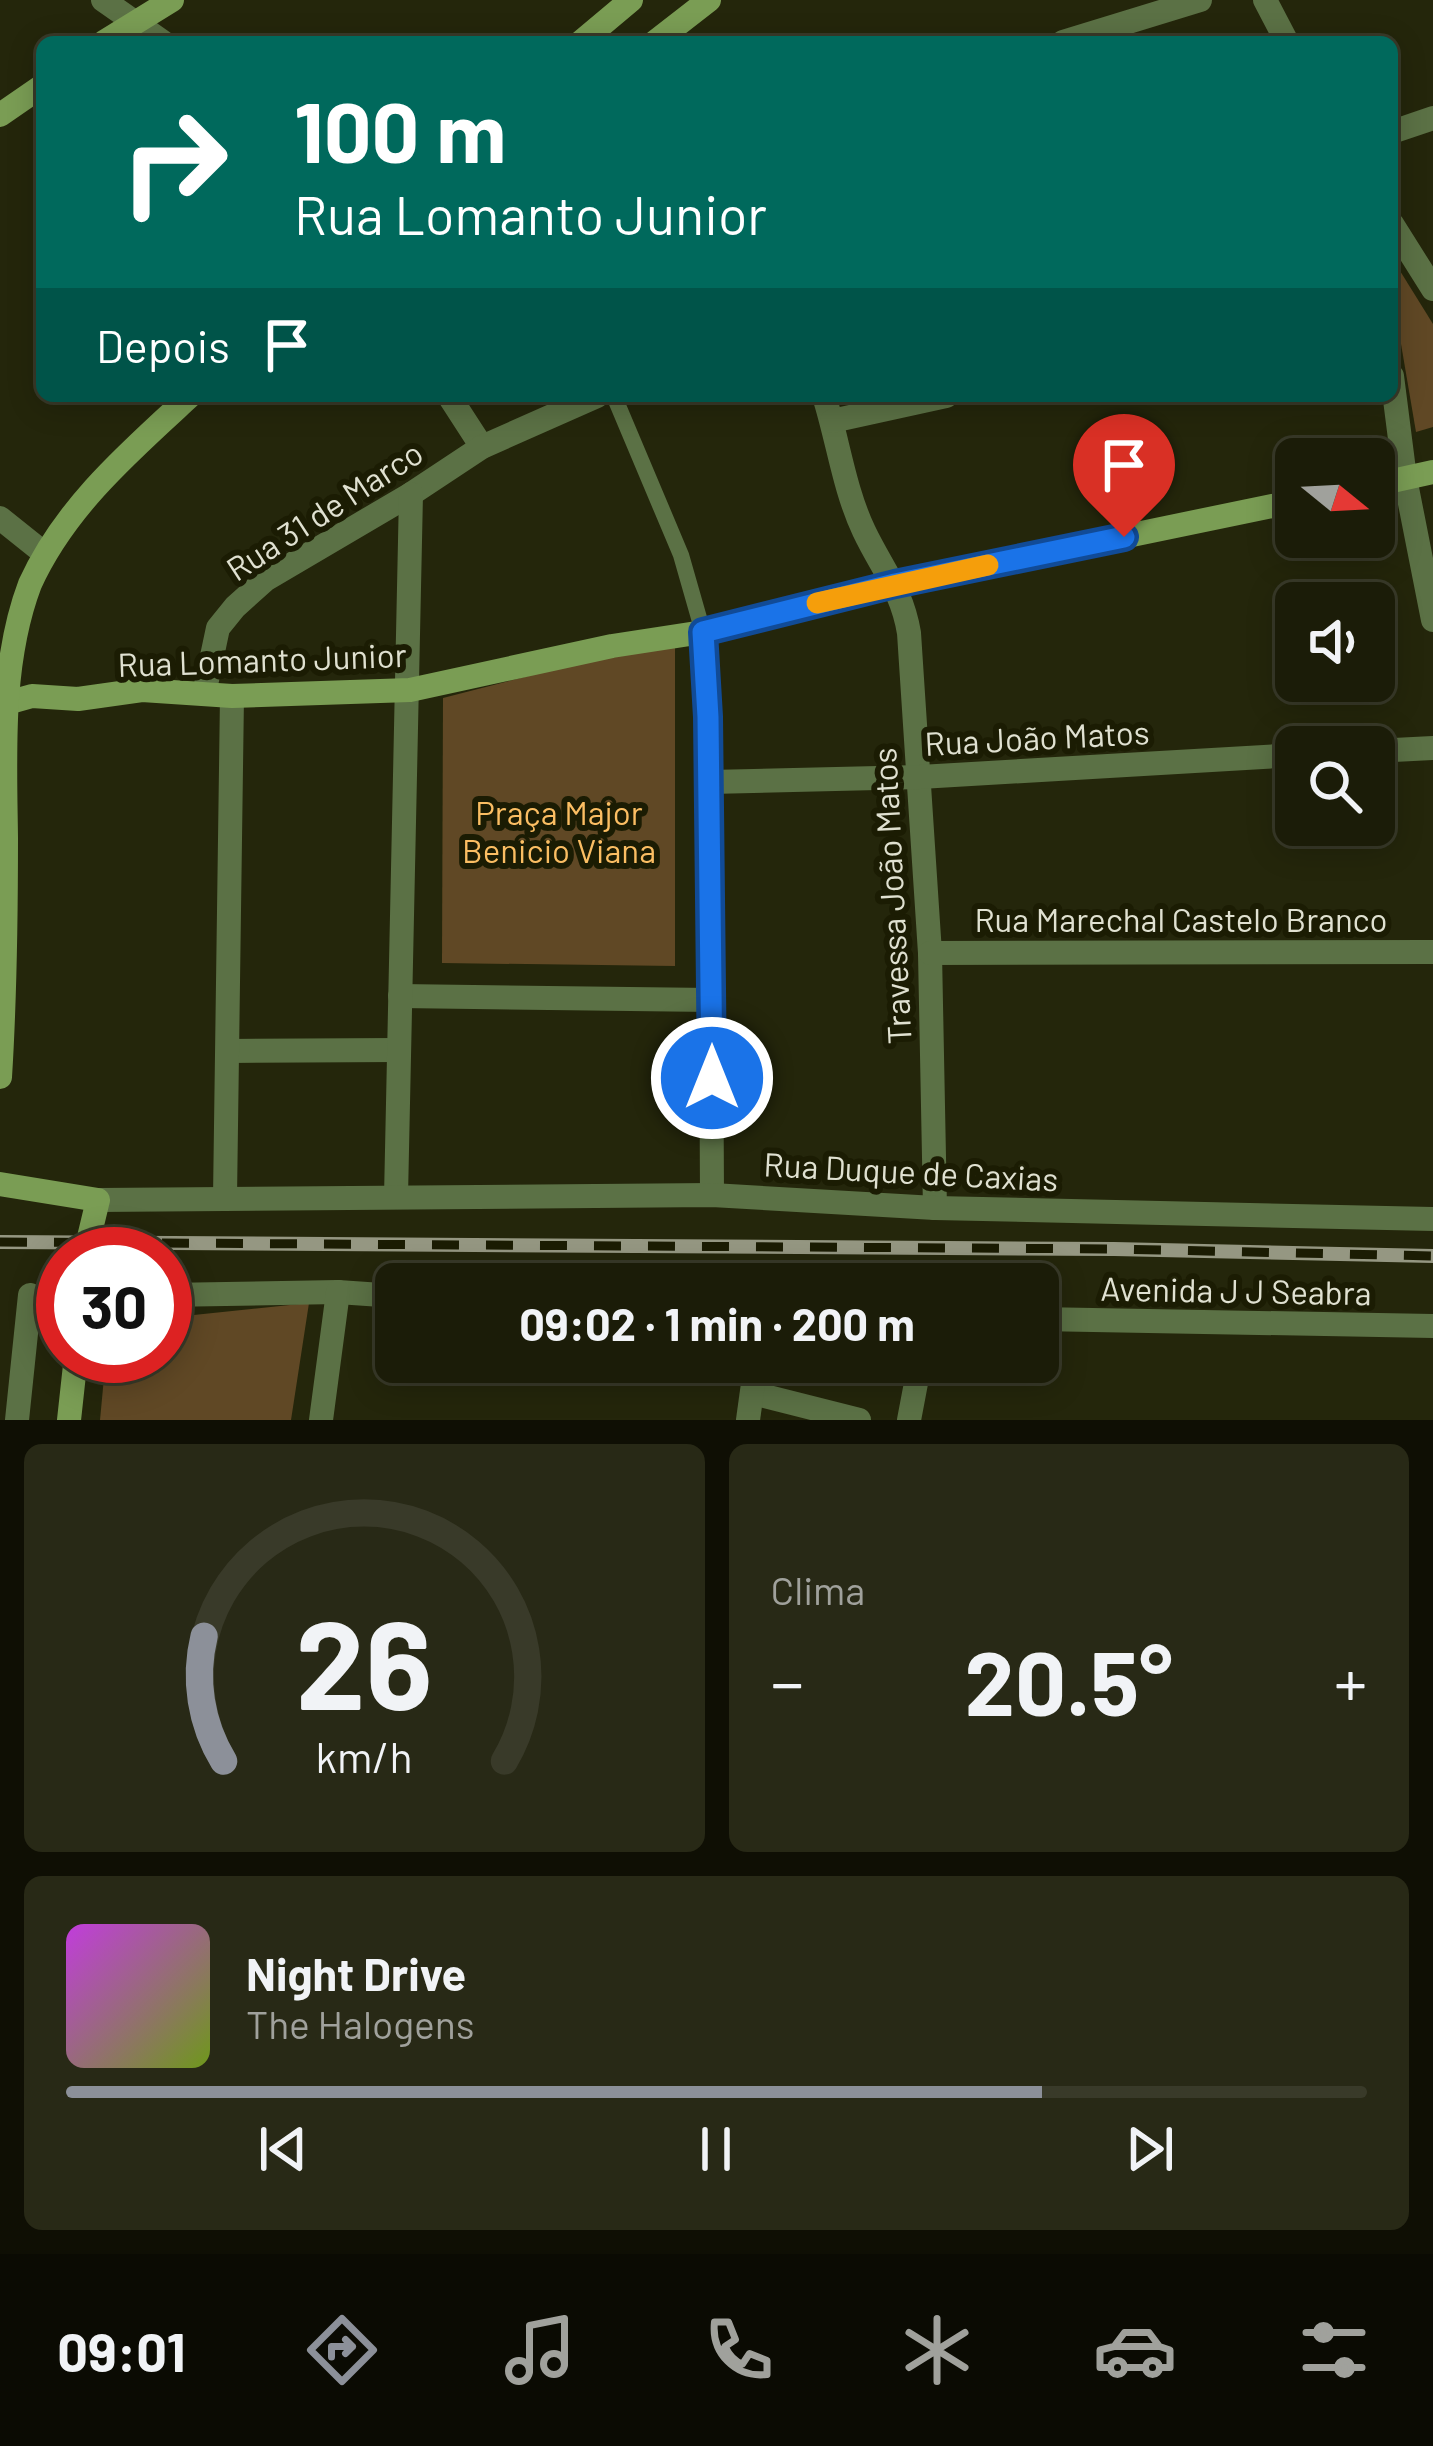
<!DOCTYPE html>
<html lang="pt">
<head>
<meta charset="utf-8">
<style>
  body { margin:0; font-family:Barlow,sans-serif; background:#282916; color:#f1f3f6; height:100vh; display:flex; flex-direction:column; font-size:45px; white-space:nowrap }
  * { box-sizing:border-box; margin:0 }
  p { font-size:39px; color:#a0a19c }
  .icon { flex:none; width:66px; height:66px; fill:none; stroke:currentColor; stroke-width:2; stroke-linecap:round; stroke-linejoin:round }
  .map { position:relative; height:1420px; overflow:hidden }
  .side { display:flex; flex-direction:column; gap:24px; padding:24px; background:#0f0f04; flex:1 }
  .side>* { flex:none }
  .hud { position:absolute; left:36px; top:36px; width:1362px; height:366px; border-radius:18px; box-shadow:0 6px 30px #0003,0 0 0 3px #393a29; background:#00695c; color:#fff; overflow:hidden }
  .needle { width:78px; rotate:108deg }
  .fabs { position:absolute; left:1275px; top:438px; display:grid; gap:24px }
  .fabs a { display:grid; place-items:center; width:120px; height:120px; border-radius:18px; background:#1b1c08; box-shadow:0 6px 30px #0003,0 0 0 3px #393a29; font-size:60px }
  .speed { position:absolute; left:36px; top:1227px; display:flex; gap:24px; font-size:60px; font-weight:700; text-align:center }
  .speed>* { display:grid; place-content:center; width:156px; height:156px; border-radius:50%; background:#1b1c08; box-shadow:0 6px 30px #0003,0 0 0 3px #393a29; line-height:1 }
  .speed .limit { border:18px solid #d22; background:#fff; color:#111 }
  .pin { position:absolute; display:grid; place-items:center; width:102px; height:102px; color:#fff; margin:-123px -51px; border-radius:50% 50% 50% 0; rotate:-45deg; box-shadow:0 0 12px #0007 }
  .pin .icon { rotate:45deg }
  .me { position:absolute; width:132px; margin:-66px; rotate:0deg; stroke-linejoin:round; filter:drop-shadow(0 0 9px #0008) }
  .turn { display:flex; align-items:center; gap:42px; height:252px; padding:0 60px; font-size:54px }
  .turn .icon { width:156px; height:156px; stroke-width:2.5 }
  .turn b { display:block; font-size:84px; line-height:102px }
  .then { display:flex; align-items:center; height:114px; padding:0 60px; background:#0003; gap:24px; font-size:45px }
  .big { font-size:90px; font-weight:700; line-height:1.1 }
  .side .card { flex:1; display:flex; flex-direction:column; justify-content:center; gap:18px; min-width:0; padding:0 42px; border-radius:18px; background:#282916 }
  .side .dial { align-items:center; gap:0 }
  .dial svg { height:312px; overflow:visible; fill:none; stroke:#393a29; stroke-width:7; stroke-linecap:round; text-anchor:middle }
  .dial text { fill:#f1f3f6; stroke:none }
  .song { display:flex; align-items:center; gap:36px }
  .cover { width:144px; height:144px; border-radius:18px; background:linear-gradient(135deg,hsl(290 70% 55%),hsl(80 70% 35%)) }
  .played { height:12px; border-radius:6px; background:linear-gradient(90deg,#8c9099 75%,#393a29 75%) }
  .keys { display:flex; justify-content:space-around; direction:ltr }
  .heat { display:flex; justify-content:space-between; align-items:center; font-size:66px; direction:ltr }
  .side .tiles { flex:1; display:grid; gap:24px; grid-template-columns:1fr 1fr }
  .card:last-child { grid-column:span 2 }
  .trip { position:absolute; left:375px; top:1263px; width:684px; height:120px; border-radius:18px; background:#1b1c08; box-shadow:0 6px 30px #0003,0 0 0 3px #393a29; font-weight:700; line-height:120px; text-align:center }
  .dock { display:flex; height:192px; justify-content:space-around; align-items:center; background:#0b0b03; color:#a0a19c }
  .dock .icon { width:84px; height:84px }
  .dock .active { color:#8c9099 }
  .dock b { font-size:54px; color:#f1f3f6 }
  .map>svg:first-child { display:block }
  .green { fill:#604825 }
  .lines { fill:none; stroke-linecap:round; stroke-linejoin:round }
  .lane { stroke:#5b7145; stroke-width:16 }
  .street { stroke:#5b7145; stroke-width:24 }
  .secondary { stroke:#7a9d54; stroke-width:24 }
  .rail-casing { stroke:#959782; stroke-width:14 }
  .rail { stroke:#1b1c03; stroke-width:9; stroke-dasharray:27; stroke-linecap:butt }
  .route-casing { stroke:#114b97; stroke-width:30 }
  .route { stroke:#1a73e8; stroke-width:21 }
  .slow { stroke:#f59e0b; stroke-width:21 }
  .labels { text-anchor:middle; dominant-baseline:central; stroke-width:12; stroke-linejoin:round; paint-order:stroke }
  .street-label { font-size:33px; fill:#e0e1d1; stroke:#1b1c03 }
  .park-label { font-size:33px; fill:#fbbe63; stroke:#1b1c03 }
</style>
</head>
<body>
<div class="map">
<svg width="1433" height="1420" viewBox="0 0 1433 1420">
  <rect width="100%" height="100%" fill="#24260b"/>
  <g class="green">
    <polygon points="1392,258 1433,324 1433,427 1416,432 1392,291"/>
    <polygon points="675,638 675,966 442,963 443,698"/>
    <polygon points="309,1303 291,1420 100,1420 106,1356 165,1356 165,1318"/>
  </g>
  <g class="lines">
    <polyline class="lane" points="614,396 681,555 703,632"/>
    <g class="street">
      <polyline points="103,0 163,42"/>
      <polyline points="1265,0 1287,42"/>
      <polyline points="1063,42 1200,0"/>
      <polyline points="1392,132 1433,118"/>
      <polyline points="1392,224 1433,289"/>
      <polyline points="1392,376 1405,478 1433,620"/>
      <polyline points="449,396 482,447"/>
      <path d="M 824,396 C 838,440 844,489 864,531 C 882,569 902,590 909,633 L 930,953 L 935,1208"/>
      <polyline points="832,421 946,396"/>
      <polyline points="0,518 45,554"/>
      <polyline points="703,632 710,782 712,1195"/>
      <polyline points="204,694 218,628 235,607 265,580 411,494 482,447 597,396"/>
      <polyline points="1374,751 1433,748"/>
      <polyline points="710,782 920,777 1296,755"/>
      <polyline points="930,953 1433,952"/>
      <polyline points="400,996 711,1000"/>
      <polyline points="228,1051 398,1050"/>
      <polyline points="396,1197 411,494"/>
      <polyline points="225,1198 232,696"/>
      <polyline points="98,1200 712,1195 935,1208 1433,1219"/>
      <polyline points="165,1295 338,1292 396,1296"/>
      <polyline points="1038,1319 1433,1326"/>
      <polyline points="753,1393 859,1420"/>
      <polyline points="17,1420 30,1295"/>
      <polyline points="321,1420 338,1292"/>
      <polyline points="748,1420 756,1362"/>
      <polyline points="909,1420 920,1362"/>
    </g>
    <g class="secondary">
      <polyline points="104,42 172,0"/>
      <polyline points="581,42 631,0"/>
      <polyline points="655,42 709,0"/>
      <polyline points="0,115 42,86"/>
      <polyline points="1374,485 1433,472"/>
      <polyline points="0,705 32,696 78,699 142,690 232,696 410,690 612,646 703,632 895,584 1296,501"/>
      <path d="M 0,1077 C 5,997 6,918 6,838 C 5,754 0,663 30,584 C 65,507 129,452 190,396"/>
      <polyline points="0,1184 98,1200 85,1254"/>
      <polyline points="69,1420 76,1356"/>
    </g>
    <defs>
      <polyline id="rail" points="0,1242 1114,1249 1433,1256"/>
    </defs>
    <use href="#rail" class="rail-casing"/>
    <use href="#rail" class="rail"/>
  </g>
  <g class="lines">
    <defs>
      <polyline id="route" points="712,1078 708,717 703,632 895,584 1124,537"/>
    </defs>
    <use href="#route" class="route-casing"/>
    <use href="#route" class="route"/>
    <polyline class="slow" points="817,603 988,565"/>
  </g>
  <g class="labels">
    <g class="street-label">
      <text transform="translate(324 510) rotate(-33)">Rua 31 de Marco</text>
      <text transform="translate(262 659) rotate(-2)">Rua Lomanto Junior</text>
      <text transform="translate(1037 737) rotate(-3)">Rua João Matos</text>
      <text transform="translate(891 896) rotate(-93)">Travessa João Matos</text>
      <text x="1181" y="919">Rua Marechal Castelo Branco</text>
      <text transform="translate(911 1171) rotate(3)">Rua Duque de Caxias</text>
      <text transform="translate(1236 1290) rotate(1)">Avenida J J Seabra</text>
    </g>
    <g class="park-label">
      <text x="559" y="812">Praça Major<tspan x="559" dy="38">Benicio Viana</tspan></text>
    </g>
  </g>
</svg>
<div class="fabs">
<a><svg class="needle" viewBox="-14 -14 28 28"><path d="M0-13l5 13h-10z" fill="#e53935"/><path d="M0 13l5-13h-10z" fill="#a0a19c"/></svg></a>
<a><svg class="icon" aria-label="sound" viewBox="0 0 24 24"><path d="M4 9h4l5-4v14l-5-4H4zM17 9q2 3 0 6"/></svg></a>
<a><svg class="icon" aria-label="search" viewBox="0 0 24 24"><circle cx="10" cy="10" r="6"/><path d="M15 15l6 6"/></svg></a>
</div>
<div class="speed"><div class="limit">30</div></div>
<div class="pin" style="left:1124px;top:537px;background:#d93025"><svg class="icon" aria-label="arrive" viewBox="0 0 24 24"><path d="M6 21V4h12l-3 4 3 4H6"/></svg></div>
<svg class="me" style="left:712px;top:1078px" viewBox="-20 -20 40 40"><circle r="17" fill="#1a73e8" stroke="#fff" stroke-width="3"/><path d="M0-11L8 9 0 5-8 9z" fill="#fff"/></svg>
<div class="trip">09:02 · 1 min · 200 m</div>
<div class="hud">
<div class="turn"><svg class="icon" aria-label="right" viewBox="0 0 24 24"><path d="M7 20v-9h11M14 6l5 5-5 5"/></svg><div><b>100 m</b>Rua Lomanto Junior</div></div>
<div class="then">Depois<svg class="icon" aria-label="arrive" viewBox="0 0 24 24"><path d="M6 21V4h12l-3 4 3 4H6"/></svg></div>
</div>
</div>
<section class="side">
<div class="tiles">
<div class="card dial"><svg viewBox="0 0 100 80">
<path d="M14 69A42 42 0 1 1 86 69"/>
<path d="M14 69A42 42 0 0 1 9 37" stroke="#8c9099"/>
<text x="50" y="56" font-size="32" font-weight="700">26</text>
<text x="50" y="72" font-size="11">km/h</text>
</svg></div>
<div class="card"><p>Clima</p>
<div class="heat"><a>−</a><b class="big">20.5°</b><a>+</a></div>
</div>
<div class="card">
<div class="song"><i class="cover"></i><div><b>Night Drive</b><p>The Halogens</p></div></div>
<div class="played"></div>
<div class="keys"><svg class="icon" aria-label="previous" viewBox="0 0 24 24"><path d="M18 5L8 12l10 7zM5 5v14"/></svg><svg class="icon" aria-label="pause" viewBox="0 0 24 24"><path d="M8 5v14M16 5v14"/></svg><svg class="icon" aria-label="next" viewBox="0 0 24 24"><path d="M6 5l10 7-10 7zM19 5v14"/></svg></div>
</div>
</div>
</section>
<nav class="dock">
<b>09:01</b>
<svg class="icon active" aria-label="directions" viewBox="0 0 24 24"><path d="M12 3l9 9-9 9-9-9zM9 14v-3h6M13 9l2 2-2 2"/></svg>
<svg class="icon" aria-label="music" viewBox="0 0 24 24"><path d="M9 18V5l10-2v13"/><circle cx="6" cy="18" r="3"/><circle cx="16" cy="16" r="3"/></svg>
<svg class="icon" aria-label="phone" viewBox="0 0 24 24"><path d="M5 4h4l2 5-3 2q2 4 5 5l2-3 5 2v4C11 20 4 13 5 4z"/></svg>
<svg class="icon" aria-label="climate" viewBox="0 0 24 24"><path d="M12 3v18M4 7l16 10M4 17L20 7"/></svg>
<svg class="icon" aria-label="car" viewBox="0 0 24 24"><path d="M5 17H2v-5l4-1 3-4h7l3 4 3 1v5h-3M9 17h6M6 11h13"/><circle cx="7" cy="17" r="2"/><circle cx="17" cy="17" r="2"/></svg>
<svg class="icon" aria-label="filters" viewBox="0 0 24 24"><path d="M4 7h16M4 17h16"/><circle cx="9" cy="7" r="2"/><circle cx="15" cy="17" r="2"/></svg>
</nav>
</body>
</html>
